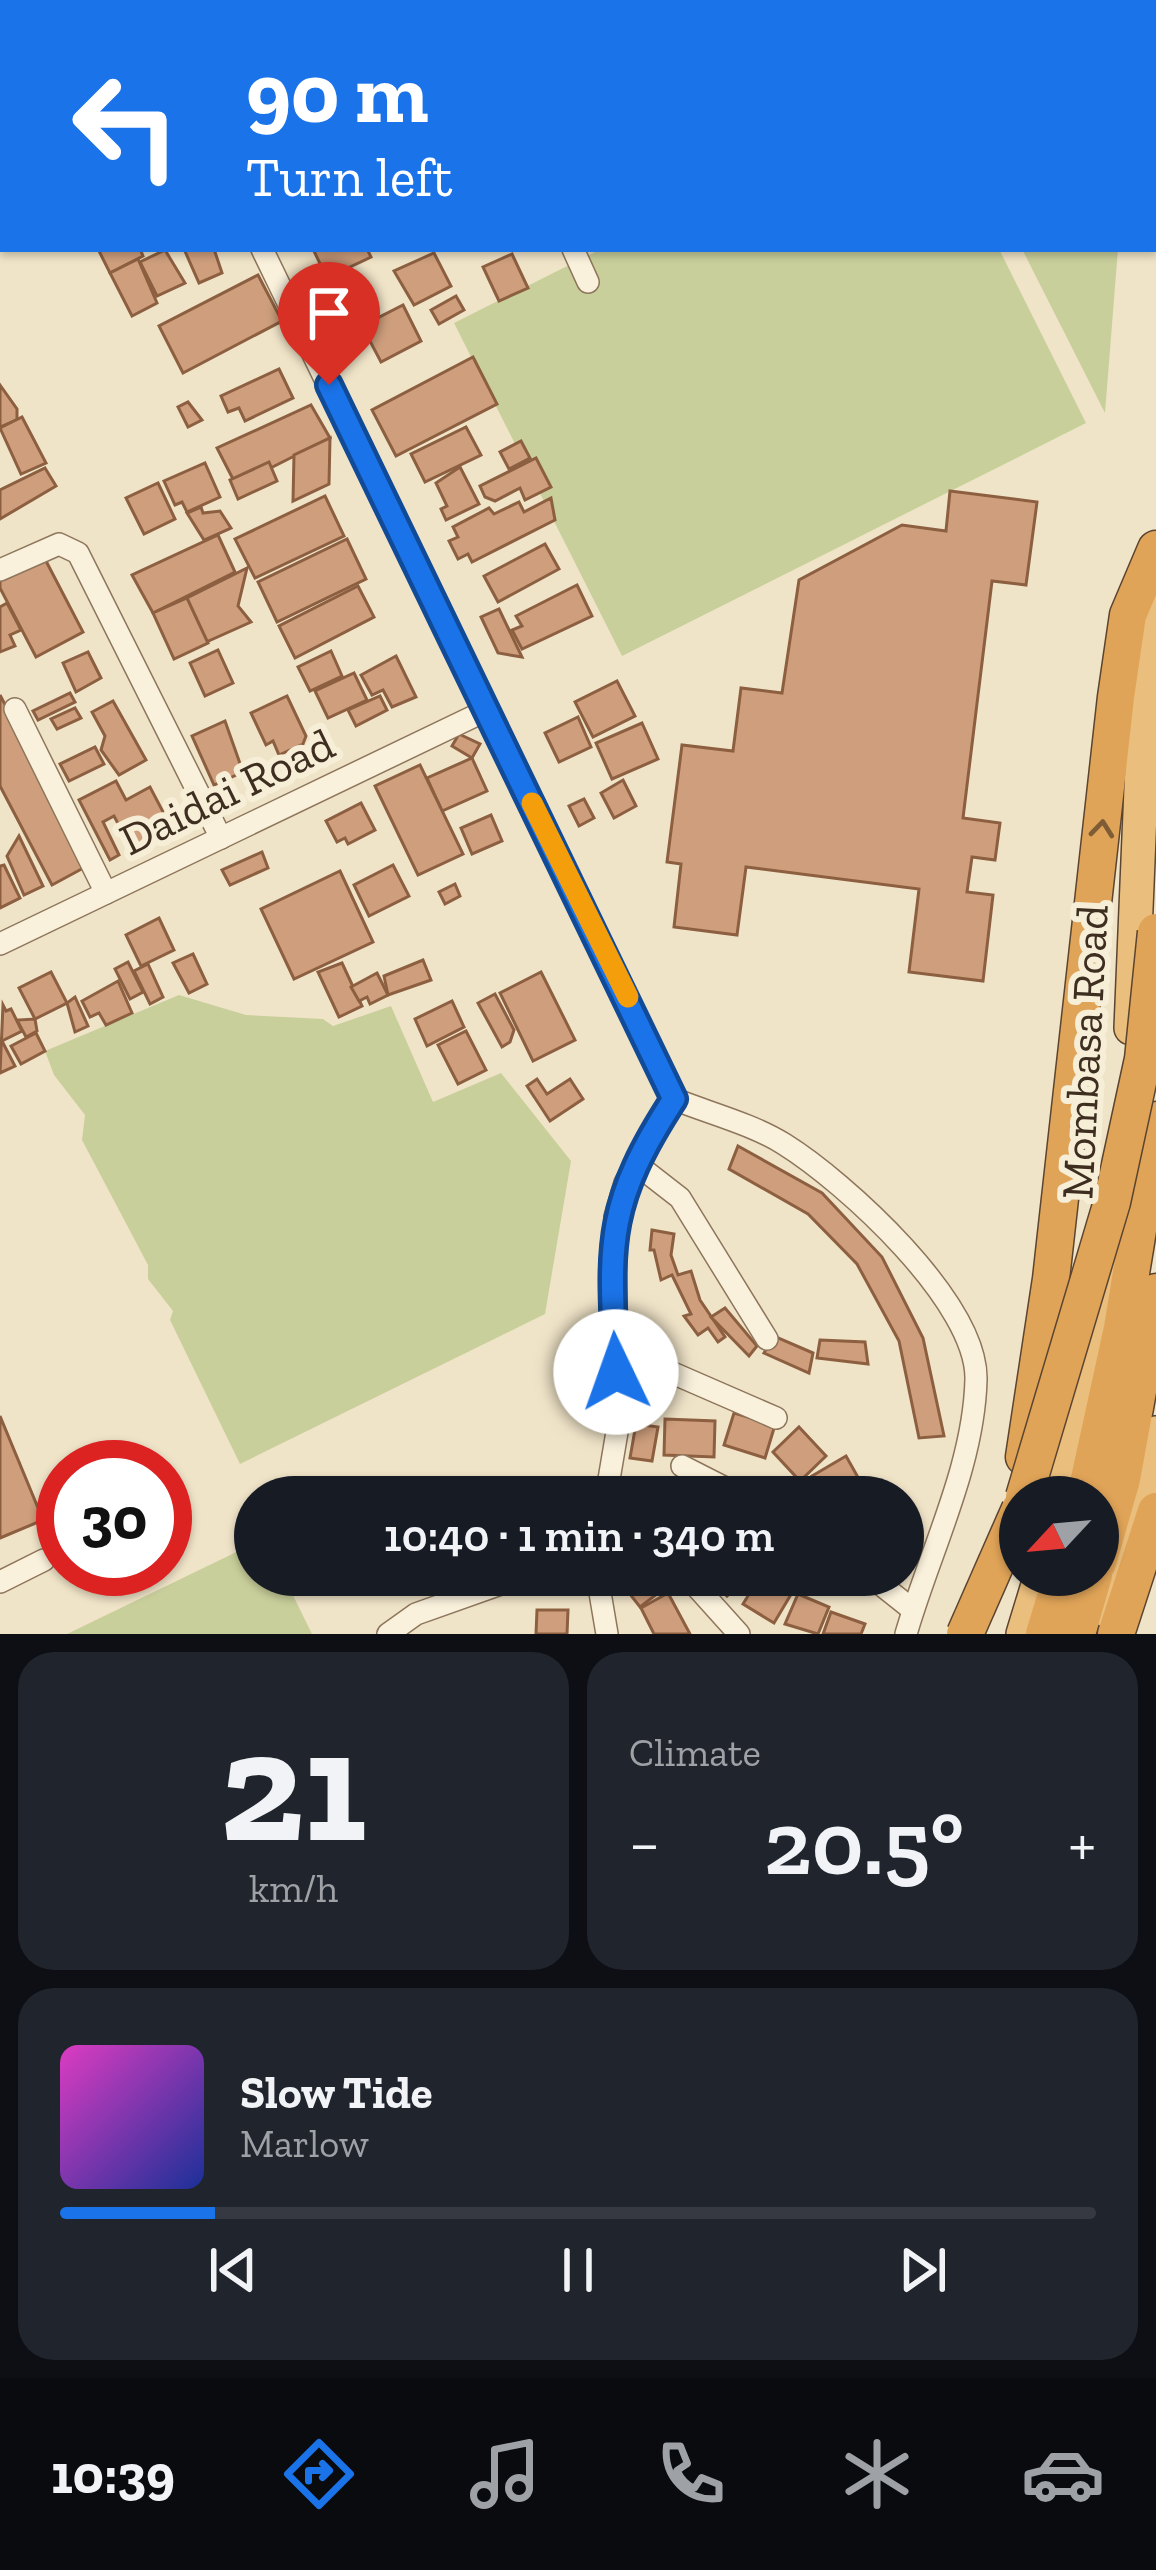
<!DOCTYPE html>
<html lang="en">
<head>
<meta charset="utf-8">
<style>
  body { margin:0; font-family:"Zilla Slab",serif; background:#20242c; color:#f1f3f6; height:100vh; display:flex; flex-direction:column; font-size:45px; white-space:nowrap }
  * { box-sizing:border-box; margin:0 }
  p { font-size:39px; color:#9ea1a6 }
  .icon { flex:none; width:66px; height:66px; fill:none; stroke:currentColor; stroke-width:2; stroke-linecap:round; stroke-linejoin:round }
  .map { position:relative; height:1634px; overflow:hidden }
  .panel { display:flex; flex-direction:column; gap:18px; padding:18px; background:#0d0f14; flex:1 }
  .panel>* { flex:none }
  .guide { position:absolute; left:0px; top:0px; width:1158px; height:252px; box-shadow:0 3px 9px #0004; background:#1a73e8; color:#fff; overflow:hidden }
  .needle { width:78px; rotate:244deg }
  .controls { position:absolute; left:999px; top:1476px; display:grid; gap:24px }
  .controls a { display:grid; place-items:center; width:120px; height:120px; border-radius:50%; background:#171b24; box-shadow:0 3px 9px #0004; font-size:60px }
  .speed { position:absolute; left:36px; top:1440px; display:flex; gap:24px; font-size:60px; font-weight:700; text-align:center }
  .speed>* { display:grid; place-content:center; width:156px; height:156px; border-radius:50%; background:#171b24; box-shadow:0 3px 9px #0004; line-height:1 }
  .speed .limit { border:18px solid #d22; background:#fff; color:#111 }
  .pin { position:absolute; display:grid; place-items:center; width:102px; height:102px; color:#fff; margin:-123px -51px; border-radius:50% 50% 50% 0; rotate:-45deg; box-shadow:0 0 12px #0007 }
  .pin .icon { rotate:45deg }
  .me { position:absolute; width:132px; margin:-66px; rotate:357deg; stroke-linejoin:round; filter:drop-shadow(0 0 9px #0008) }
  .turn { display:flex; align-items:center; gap:42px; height:252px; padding:0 48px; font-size:54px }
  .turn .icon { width:156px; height:156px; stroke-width:2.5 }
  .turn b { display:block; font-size:84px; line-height:102px }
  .big { font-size:90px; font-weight:600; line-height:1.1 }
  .panel .card { flex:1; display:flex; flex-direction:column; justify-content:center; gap:18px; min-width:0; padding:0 42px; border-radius:36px; background:#20242c }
  .panel .dial { align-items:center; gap:0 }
  .dial b { font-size:156px; line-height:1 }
  .song { display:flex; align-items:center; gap:36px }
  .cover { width:144px; height:144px; border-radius:18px; background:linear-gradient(135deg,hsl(310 70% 55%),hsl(230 70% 35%)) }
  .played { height:12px; border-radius:6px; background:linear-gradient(90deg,#1a73e8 15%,#363941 15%) }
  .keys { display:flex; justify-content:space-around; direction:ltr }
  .heat { display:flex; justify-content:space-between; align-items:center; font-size:66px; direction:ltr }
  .panel .tiles { flex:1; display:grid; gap:18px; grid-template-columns:1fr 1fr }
  .card:last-child { grid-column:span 2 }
  .trip { position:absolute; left:234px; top:1476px; width:690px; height:120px; border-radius:60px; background:#171b24; box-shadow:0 3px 9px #0004; font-weight:600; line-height:120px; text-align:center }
  .tab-bar { display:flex; height:192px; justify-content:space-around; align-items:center; background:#090b0e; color:#9ea1a6 }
  .tab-bar .icon { width:84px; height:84px }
  .tab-bar .on { color:#1a73e8 }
  .tab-bar b { font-size:54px; color:#f1f3f6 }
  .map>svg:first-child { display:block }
  .green { fill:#c9cf9b }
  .building { fill:#cf9f7d; stroke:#8d5f41; stroke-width:3 }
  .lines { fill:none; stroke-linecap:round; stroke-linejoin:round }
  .minor-casing { stroke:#8d765c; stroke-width:24 }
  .trunk-casing { stroke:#5b4430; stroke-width:36 }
  .motorway-casing { stroke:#5b4430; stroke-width:39 }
  .minor { stroke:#faf1dc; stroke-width:21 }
  .trunk { stroke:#eabe7c; stroke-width:33 }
  .motorway { stroke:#e0a458; stroke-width:36 }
  .motorway-bridge-casing { stroke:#5b4430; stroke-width:39; stroke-linecap:butt }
  .motorway-bridge { stroke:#e0a458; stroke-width:36 }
  .oneway { stroke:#7e5d36 }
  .route-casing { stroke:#114b97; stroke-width:30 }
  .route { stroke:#1a73e8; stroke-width:21 }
  .slow { stroke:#f59e0b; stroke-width:21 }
  .labels { text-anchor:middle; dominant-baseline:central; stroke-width:12; stroke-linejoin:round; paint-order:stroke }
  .street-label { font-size:45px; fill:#3d2e20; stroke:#f7eed8 }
</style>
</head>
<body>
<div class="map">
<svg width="1156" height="1634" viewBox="0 0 1156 1634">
  <rect width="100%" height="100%" fill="#f0e4c8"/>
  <g class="green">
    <polygon points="601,249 999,249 1086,423 622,656 454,323"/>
    <polygon points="1022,249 1118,249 1105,413"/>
    <polygon points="179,995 246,1015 323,1019 333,1026 391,1006 433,1102 501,1073 571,1161 545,1314 240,1464 170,1320 173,1311 148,1279 148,1265 82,1140 85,1115 54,1075 45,1051"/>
    <polygon points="255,1543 255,1575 283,1575 312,1634 67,1634"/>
  </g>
  <g class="building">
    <polygon points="478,0 577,0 578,2 480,3"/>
    <polygon points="98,249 140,249 143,256 110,273"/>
    <polygon points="184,249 214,249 222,273 199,283"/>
    <polygon points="313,249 367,249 371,257 333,275 330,269 324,272"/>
    <polygon points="165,250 185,283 157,296 140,262"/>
    <polygon points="434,253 451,286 414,305 394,271"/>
    <polygon points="512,254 528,288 499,301 483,267"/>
    <polygon points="138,259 157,303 132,316 110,273"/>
    <polygon points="258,275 282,321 183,373 159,326"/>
    <polygon points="456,296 464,310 439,324 431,310"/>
    <polygon points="403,305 421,341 381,362 362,326"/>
    <polygon points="335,309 353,334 334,341 323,315"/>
    <polygon points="473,357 497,404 396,456 372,410"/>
    <polygon points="279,369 293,398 245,421 239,408 228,412 221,396"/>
    <polygon points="0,385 17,409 17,420 0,427"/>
    <polygon points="188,402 202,420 188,427 178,407"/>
    <polygon points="311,405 330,438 243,482 234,481 217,448"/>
    <polygon points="22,417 46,463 21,474 0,428"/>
    <polygon points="466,427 481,455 425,482 411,454"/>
    <polygon points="330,438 329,484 293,501 294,455"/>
    <polygon points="521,441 530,458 509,469 500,452"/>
    <polygon points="536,458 551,487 525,500 520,488 495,501 485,497 480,486"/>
    <polygon points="269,462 277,481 238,499 230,480"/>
    <polygon points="205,463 220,497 187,512 182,502 175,505 164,481"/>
    <polygon points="460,467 479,504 446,520 441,509 447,506 436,483"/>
    <polygon points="45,468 56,486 0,519 0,490"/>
    <polygon points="158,483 175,519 144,534 126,498"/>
    <polygon points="950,491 1037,502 1026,585 992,581 963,818 1000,823 995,860 972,857 967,892 993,895 983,981 909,972 919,889 746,867 737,935 674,927 681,864 667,862 682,745 733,751 741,688 782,693 799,580 902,525 946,531"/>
    <polygon points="325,496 344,536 255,578 235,539"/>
    <polygon points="551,498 555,520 472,562 468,554 458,559 449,541 458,537 453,527 489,508 494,514 519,502 524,512"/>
    <polygon points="201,507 203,513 220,511 231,528 204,540 187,513"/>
    <polygon points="218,535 235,572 153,613 132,575"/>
    <polygon points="347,539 366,579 277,622 258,582"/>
    <polygon points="545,544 559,569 498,602 484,576"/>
    <polygon points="46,561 83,632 36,657 0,588 0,575"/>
    <polygon points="247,568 238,606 251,622 204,643 187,598"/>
    <polygon points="577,585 592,616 522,649 512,630 522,626 516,616"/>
    <polygon points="358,586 374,617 295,658 279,626"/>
    <polygon points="187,598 208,643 174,659 153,613"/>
    <polygon points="7,603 21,630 10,635 15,646 0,652 0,607"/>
    <polygon points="499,609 522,657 498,653 481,617"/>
    <polygon points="218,650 233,683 205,696 190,663"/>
    <polygon points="331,651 342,676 310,691 298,667"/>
    <polygon points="88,652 101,678 76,692 63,663"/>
    <polygon points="396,656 416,697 392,707 383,690 372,695 361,675"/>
    <polygon points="354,673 367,700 328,718 315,691"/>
    <polygon points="617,681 635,716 593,737 575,702"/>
    <polygon points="70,693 75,702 38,720 33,711"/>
    <polygon points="0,695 89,865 52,885 0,786"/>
    <polygon points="287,696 306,736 303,744 279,755 273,741 266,745 251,713"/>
    <polygon points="380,696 387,710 356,726 348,710"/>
    <polygon points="113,701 146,760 119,775 101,750 105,736 92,712"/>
    <polygon points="75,708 81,718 57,729 51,719"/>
    <polygon points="578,717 591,747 559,762 545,733"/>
    <polygon points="225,721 243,772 214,785 192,736"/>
    <polygon points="642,723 658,759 612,779 596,743"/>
    <polygon points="459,734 480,744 472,758 452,746"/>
    <polygon points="95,747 104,764 69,781 60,764"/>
    <polygon points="472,758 487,791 442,811 427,778"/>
    <polygon points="420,765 463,854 418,875 375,786"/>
    <polygon points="623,780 636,806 614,818 601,793"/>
    <polygon points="116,781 126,800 150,787 171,827 131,848 114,816 103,822 119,855 110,860 79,800"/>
    <polygon points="584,799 594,818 579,826 569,806"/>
    <polygon points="361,803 375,830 348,844 345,838 337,842 326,821"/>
    <polygon points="491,815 502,841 472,854 461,828"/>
    <polygon points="19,836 43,886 24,895 7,856"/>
    <polygon points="262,852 268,868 230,885 222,870"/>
    <polygon points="4,865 20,898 0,908 0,866"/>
    <polygon points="393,865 409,896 369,916 354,885"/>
    <polygon points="340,871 373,942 294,979 261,909"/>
    <polygon points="455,884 460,896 445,904 439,892"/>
    <polygon points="159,918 174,950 141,966 126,935"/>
    <polygon points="193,954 207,984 189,993 173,963"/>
    <polygon points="423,960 431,980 388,995 384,976"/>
    <polygon points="128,962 143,992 130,999 115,969"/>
    <polygon points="342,963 362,1006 339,1017 318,972"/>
    <polygon points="148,964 163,997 150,1004 134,971"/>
    <polygon points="51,972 67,1003 35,1019 19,988"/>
    <polygon points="541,972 575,1040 533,1061 500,993"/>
    <polygon points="377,973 388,995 370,1004 367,997 359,1001 351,987"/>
    <polygon points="118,981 132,1013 106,1025 99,1013 90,1017 82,1001"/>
    <polygon points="495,994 514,1030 510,1042 502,1047 478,1003"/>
    <polygon points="75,997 88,1026 75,1032 67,1003"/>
    <polygon points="452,1001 464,1027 427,1046 415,1019"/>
    <polygon points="3,1005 6,1011 11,1009 22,1031 2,1041 15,1066 0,1073"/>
    <polygon points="35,1019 37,1031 26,1037 17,1020"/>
    <polygon points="466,1031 486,1070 458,1084 438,1045"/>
    <polygon points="36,1033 45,1051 21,1064 11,1046"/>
    <polygon points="537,1079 547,1094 570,1079 583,1099 550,1121 527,1086"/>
    <polygon points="738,1146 822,1193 882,1257 923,1338 944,1436 919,1438 899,1341 857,1264 808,1214 729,1169"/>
    <polygon points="652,1230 674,1234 671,1255 678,1275 691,1271 700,1300 725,1337 718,1342 708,1328 698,1335 684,1316 691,1314 672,1275 661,1280 654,1250 650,1250"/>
    <polygon points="725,1308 757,1346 749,1356 711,1317"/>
    <polygon points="774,1336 813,1353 809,1373 764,1353"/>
    <polygon points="820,1340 865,1342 868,1364 817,1358"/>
    <polygon points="734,1413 775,1425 765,1458 724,1445"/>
    <polygon points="0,1416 43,1520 0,1538"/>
    <polygon points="665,1419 715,1421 714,1457 664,1455"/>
    <polygon points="636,1424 658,1427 652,1461 630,1458"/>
    <polygon points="799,1427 826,1456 800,1481 773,1452"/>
    <polygon points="846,1456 869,1497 824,1497 812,1476"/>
    <polygon points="615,1575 655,1575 665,1588 640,1607"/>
    <polygon points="707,1575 748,1575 727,1596"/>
    <polygon points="761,1575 793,1591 774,1623 743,1604"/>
    <polygon points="668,1593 690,1634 654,1634 641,1608"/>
    <polygon points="798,1594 829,1607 818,1634 785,1624"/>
    <polygon points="537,1610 568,1610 567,1634 536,1634"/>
    <polygon points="831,1612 865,1624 861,1634 823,1634"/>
  </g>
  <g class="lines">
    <defs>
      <g id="minor">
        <polyline points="139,0 140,3"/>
        <polyline points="452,0 454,3"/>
        <polyline points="262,249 674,1099"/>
        <polyline points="573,249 588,282"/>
        <polyline points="0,570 59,544 78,553 221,838"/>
        <polyline points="15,709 106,893"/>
        <polyline points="0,944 487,710"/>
        <polyline points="635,1163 680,1198 767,1339"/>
        <polyline points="615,1348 776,1418"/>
        <polyline points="682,1466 743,1497"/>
        <path d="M 606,1497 L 617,1432 L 615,1217 L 625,1183 L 674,1099 C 709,1113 752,1124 784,1144 C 845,1182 977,1302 976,1379 C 974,1466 930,1551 906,1634"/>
        <polyline points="597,1575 607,1634"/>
        <polyline points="686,1575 739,1634"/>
        <polyline points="869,1575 913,1610"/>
        <polyline points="0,1582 44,1560"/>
        <polyline points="388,1634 416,1614 526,1575"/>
      </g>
      <g id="trunk">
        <polyline points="1131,1028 1145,693 1156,604"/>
        <polyline points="1062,1497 1122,1229"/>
        <polyline points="1106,1610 1156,1433"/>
        <polyline points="1023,1634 1041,1575"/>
      </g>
      <g id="motorway">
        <polyline points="1024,1457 1051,1279 1116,697 1128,615 1156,549"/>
        <polyline points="1085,1497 1122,1328 1156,1120"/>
        <polyline points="1098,1563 1122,1479 1156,1292"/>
        <polyline points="1044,1634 1062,1575"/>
        <polyline points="1077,1634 1094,1575"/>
        <polyline points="1116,1634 1156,1511"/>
      </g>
    </defs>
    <use href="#minor" class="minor-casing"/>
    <use href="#trunk" class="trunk-casing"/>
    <use href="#motorway" class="motorway-casing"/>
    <use href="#minor" class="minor"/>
    <use href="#trunk" class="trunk"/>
    <use href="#motorway" class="motorway"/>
    <defs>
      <g id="motorway-bridge">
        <polyline points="1024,1497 1112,1202 1143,1059 1156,932"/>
        <polyline points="965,1634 1020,1509"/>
      </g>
    </defs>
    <use href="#motorway-bridge" class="motorway-bridge-casing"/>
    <use href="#motorway-bridge" class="motorway-bridge"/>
  </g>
  <defs><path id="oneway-chevron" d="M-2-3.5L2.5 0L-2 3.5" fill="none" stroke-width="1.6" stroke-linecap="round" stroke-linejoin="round" transform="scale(3)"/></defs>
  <use class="oneway" href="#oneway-chevron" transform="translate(1102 829) rotate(-84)"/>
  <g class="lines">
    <defs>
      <path id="route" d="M 329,385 L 674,1099 C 603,1208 610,1247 616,1372"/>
    </defs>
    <use href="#route" class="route-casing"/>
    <use href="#route" class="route"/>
    <polyline class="slow" points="532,803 628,997"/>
  </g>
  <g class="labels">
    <g class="street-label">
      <text transform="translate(227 792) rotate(-26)">Daidai Road</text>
      <text transform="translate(1085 1052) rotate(-87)">Mombasa Road</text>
    </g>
  </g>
</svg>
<div class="controls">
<a><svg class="needle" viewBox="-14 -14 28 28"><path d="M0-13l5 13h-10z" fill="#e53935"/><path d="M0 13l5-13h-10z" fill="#9ea1a6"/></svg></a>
</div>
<div class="speed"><div class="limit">30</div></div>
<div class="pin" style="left:329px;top:385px;background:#d93025"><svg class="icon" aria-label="arrive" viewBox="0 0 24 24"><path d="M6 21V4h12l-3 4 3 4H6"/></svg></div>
<svg class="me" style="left:616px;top:1372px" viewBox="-20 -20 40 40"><circle r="19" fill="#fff"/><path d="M0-13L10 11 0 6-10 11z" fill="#1a73e8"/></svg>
<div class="trip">10:40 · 1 min · 340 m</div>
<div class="guide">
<div class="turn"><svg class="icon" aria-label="left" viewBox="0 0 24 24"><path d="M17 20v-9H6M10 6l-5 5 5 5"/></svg><div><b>90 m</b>Turn left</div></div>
</div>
</div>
<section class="panel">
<div class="tiles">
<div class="card dial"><b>21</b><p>km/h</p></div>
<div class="card"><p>Climate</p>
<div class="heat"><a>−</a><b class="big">20.5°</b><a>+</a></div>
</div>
<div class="card">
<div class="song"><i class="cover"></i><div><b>Slow Tide</b><p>Marlow</p></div></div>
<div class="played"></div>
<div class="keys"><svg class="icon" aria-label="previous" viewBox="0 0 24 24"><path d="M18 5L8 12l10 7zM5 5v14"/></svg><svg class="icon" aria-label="pause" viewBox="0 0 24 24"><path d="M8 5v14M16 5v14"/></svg><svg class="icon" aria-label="next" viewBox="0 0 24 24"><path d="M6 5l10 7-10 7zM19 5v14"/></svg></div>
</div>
</div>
</section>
<nav class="tab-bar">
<b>10:39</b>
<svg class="icon on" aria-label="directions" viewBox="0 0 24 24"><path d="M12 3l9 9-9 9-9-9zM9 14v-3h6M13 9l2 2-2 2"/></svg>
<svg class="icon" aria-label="music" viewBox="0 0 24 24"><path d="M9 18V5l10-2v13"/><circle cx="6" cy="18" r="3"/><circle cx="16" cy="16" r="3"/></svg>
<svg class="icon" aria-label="phone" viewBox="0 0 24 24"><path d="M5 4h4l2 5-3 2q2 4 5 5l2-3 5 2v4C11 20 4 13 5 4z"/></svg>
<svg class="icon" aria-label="climate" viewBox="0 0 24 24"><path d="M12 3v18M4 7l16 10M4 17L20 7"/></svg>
<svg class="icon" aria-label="car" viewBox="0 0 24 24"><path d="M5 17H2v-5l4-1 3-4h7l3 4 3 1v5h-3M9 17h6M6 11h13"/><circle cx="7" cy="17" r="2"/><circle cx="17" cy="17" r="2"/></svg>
</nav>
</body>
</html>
